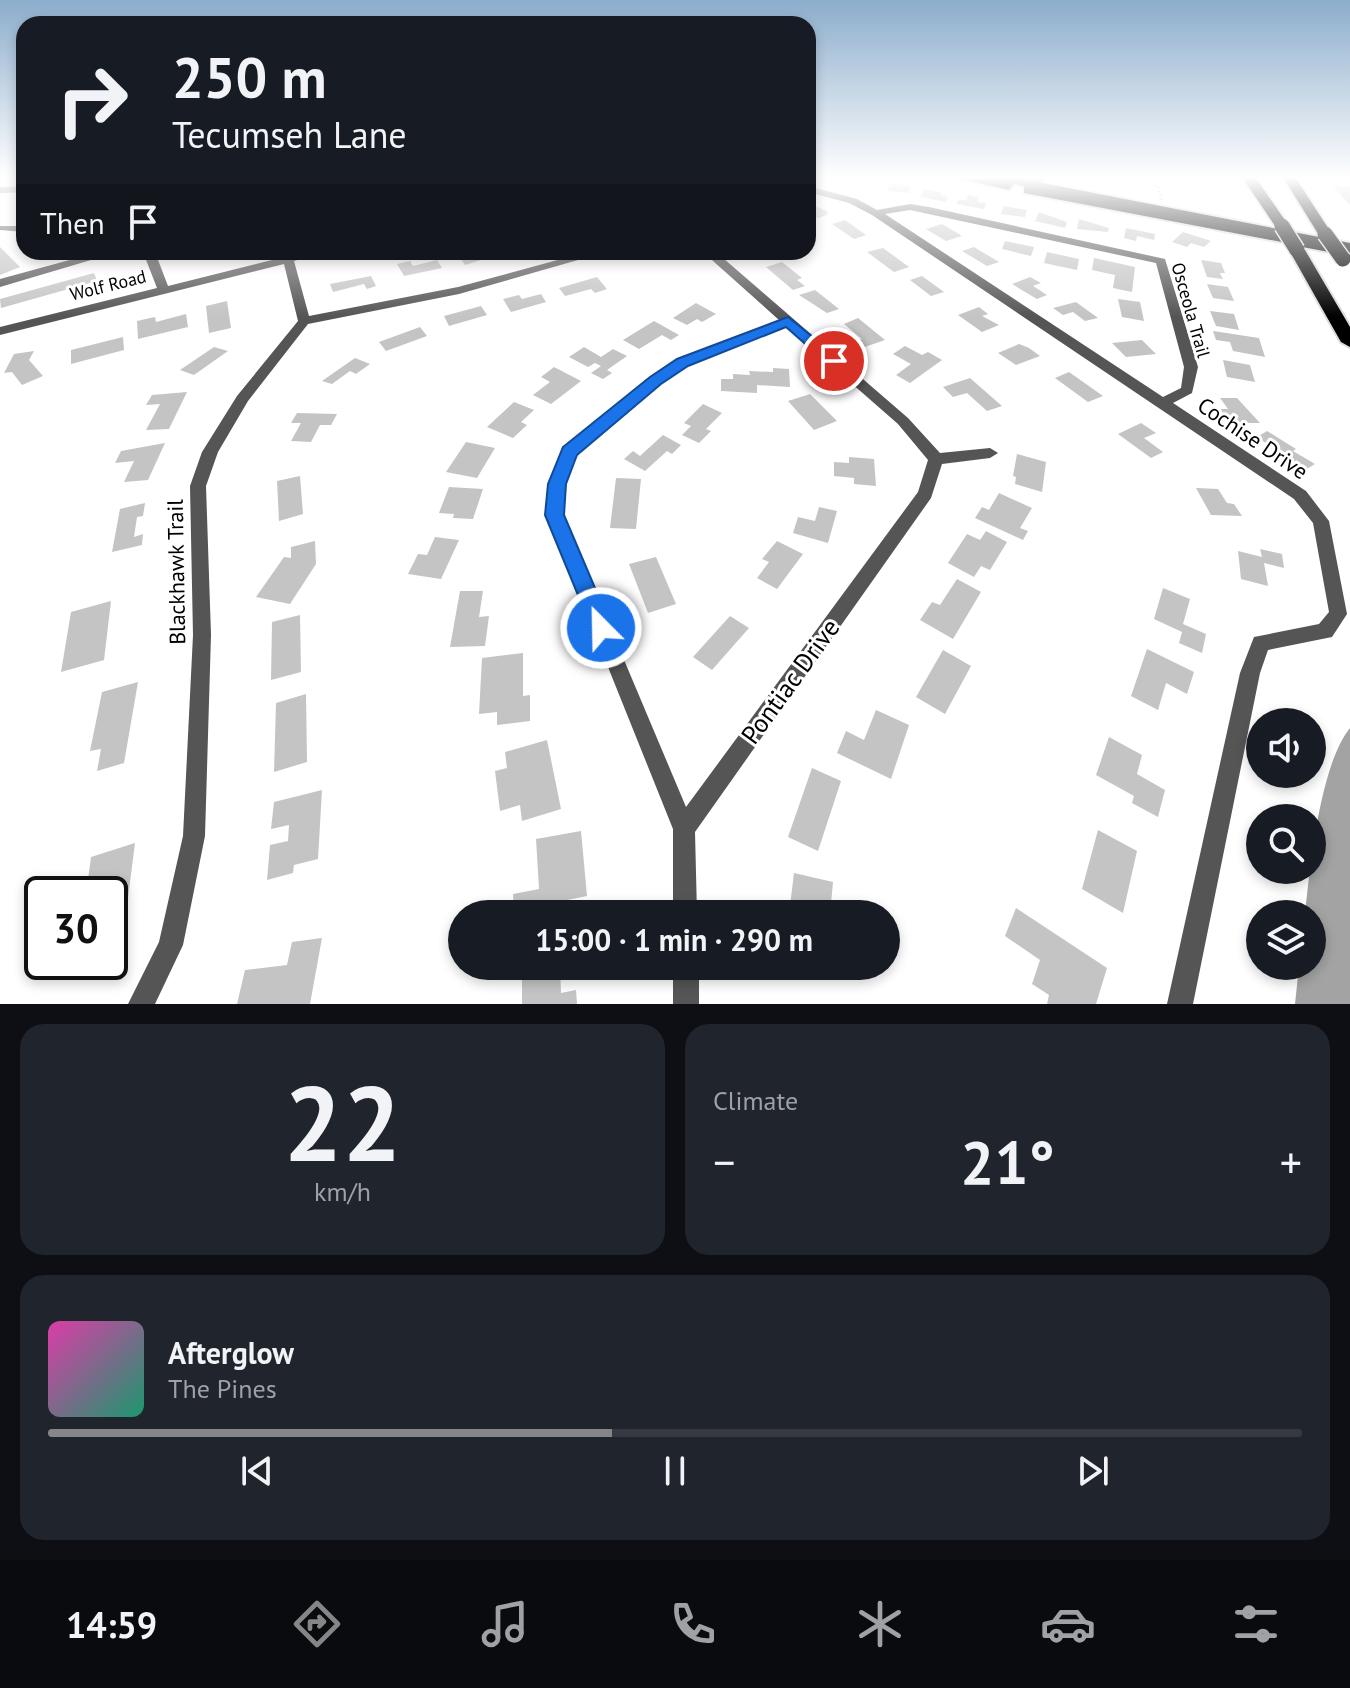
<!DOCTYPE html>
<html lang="en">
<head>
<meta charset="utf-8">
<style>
  body { margin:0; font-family:"PT Sans",sans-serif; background:#20242c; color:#f1f3f6; height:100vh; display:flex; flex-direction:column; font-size:30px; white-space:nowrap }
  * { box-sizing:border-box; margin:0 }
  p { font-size:26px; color:#9ea1a6 }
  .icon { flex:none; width:44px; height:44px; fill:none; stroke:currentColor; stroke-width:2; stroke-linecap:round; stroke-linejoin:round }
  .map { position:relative; height:1004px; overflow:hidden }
  .sheet { display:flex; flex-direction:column; gap:20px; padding:20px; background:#0d0f14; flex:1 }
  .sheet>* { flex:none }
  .banner { position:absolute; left:16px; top:16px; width:800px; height:244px; border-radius:24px; box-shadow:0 4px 12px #0003; background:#171b24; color:#f1f3f6; overflow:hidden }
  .fabs { position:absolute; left:1246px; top:708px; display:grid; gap:16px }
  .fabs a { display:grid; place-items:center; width:80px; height:80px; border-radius:50%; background:#171b24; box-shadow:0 4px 12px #0003; font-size:40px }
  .speed { position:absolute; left:24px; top:876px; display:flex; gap:16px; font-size:40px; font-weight:700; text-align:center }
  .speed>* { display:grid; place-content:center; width:104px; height:104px; border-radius:50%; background:#171b24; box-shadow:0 4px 12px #0003; line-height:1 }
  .speed .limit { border:4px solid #111; border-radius:12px; background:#fff; color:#111 }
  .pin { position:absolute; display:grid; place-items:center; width:68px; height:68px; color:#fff; margin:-34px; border:4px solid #fff; border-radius:50%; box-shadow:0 2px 8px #0007 }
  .me { position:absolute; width:88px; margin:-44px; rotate:337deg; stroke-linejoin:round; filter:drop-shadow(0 0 6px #0008) }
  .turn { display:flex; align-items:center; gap:28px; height:168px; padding:0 24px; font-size:36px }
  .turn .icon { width:104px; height:104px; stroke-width:2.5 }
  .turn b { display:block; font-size:56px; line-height:68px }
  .then { display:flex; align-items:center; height:76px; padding:0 24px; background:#0003; gap:16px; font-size:30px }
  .big { font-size:60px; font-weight:700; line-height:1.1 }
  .sheet .card { flex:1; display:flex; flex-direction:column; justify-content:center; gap:12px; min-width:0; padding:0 28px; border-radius:24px; background:#20242c }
  .sheet .dial { align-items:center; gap:0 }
  .dial b { font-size:104px; line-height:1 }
  .song { display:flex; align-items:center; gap:24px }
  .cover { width:96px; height:96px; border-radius:12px; background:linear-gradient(135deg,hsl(320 70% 55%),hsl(160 70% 35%)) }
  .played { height:8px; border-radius:4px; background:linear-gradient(90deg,#858687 45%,#363941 45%) }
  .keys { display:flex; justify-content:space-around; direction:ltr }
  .heat { display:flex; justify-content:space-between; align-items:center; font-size:44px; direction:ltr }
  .sheet .tiles { flex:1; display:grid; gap:20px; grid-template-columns:1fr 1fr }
  .card:last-child { grid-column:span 2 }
  .trip { position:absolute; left:448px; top:900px; width:452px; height:80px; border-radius:40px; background:#171b24; box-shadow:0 4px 12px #0003; font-weight:700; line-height:80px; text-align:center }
  .tabs { display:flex; height:128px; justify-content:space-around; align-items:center; background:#090b0e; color:#9ea1a6 }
  .tabs .icon { width:56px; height:56px }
  .tabs .selected { color:#858687 }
  .tabs b { font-size:36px; color:#f1f3f6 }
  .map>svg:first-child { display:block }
  .water { fill:#a3a3a3 }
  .building { fill:#c4c4c4 }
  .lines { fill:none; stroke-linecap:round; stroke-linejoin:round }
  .major-casing { stroke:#dbdbdb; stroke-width:4 }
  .highway-casing { stroke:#dbdbdb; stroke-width:4 }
  .path { stroke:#777; stroke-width:2; stroke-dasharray:1 3; stroke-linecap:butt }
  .minor { fill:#555; fill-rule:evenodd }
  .major { fill:#000; fill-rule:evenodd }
  .highway { fill:#000; fill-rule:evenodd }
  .highway-bridge-casing { stroke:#dbdbdb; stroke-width:18; stroke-linecap:butt }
  .highway-bridge { stroke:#000; stroke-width:15 }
  .route { fill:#1a73e8; stroke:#114b97; stroke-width:2 }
  .labels { text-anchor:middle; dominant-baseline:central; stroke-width:6; stroke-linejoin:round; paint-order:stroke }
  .far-street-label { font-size:18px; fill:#000; stroke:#fff }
  .street-label { font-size:22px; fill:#000; stroke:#fff }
  .near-street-label { font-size:26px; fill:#000; stroke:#fff }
</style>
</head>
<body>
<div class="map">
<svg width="1350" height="1004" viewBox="0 0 1350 1004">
  <rect width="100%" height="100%" fill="#fff"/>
  <path class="water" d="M 1350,728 L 1350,1004 L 1295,1004 L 1299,966 L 1312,966 L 1312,914 L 1305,914 C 1310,867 1320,765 1350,728 Z"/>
  <g class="building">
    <polygon points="889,183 910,186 909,193 888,191"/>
    <polygon points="1332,185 1350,187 1350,205"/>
    <polygon points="924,189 942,193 941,196 948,197 946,202 921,197"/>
    <polygon points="968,195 979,197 977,202 986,203 984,209 957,204 959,199 966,201"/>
    <polygon points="808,203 827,211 828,214 819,218 810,215"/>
    <polygon points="1004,206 1027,210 1025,217 1001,214"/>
    <polygon points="1039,212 1067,222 1065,228 1035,221"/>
    <polygon points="1079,219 1109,228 1108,232 1077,229"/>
    <polygon points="845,220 866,235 854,239 832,224"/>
    <polygon points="942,224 962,236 946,241 926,229"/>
    <polygon points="1126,228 1155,234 1154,240 1137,236 1136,241 1124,238"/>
    <polygon points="1183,232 1211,241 1204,247 1191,243 1187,247 1172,242"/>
    <polygon points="1005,241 1034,247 1031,256 1002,249"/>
    <polygon points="0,247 20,267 0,275"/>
    <polygon points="974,247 999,262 987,266 962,251"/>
    <polygon points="883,248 909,267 894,272 867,252"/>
    <polygon points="476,252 502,252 503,253 465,265 459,256"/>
    <polygon points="1047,252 1079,259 1077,270 1044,263"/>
    <polygon points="1094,258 1135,267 1132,292 1113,288 1115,275 1092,270"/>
    <polygon points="437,260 442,268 404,276 397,264 410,261 413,266"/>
    <polygon points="1201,260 1221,263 1225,273 1220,273 1223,279 1207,277"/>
    <polygon points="782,262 802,278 797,280 805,286 793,290 766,267"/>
    <polygon points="94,273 97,281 1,308 0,299"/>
    <polygon points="371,276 376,286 367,289 364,284 333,292 330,284"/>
    <polygon points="922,276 944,292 931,296 910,280"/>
    <polygon points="597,277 607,289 595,293 591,289 565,296 559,288"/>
    <polygon points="1030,277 1041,283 1033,286 1047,295 1037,299 1012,284"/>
    <polygon points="1207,284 1228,287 1234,301 1213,298"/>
    <polygon points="815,290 839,309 827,313 799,295"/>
    <polygon points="541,294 546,302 511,312 503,299 519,295 522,299"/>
    <polygon points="1118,299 1140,302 1144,321 1122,317"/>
    <polygon points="227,301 231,328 209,333 206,306"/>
    <polygon points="1076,302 1098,318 1085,321 1073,312 1063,315 1053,308"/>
    <polygon points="696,303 716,314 702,322 697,319 687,325 673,318"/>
    <polygon points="481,306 487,315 449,326 444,316"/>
    <polygon points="979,307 988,314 982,316 999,325 982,332 958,315"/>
    <polygon points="1210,311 1234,314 1239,330 1216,326"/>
    <polygon points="186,314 188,327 138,339 137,321 155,317 156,322"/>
    <polygon points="858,318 885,340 862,348 855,342 862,339 844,324"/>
    <polygon points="654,321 679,335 671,340 662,335 639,349 623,340"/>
    <polygon points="420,327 427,336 386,351 379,342"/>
    <polygon points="1213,331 1259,338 1265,357 1233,351 1230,342 1216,340"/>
    <polygon points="123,337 124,350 71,364 71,350"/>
    <polygon points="1142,340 1156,354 1126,357 1112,343"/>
    <polygon points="1019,344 1029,348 1040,356 1016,365 998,353"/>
    <polygon points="905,346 922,355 928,352 942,360 910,383 896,375 911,364 893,354"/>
    <polygon points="214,347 228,351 194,375 180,370"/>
    <polygon points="584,347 601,357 613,349 627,356 607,370 612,373 603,379 591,373 601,366 595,363 588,367 569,357"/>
    <polygon points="34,351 29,360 43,376 22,385 12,372 4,373 14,354"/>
    <polygon points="355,358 370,364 356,374 350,371 332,384 322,381"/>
    <polygon points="1223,360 1250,365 1255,382 1227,377"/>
    <polygon points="554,367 581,381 551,404 533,395 550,382 541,377"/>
    <polygon points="773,368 789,369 790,387 757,385 757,393 721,391 721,379 733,379 733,374 750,375 749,371 773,372"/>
    <polygon points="1069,372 1103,396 1088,402 1055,378"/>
    <polygon points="970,378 1002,406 987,411 967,393 953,397 943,387"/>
    <polygon points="187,392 169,429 146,430 160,404 146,405 152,395"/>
    <polygon points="810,394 837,421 814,430 788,401"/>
    <polygon points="1220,398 1237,398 1260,423 1230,423 1220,409 1228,409"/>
    <polygon points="514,402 534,410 521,422 527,425 513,438 487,427"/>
    <polygon points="703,404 722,413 706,429 711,431 699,443 682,435 691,426 684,423"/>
    <polygon points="297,413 337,414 331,425 320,425 311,442 291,441 301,423 291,423"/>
    <polygon points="1141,423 1156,433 1144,438 1163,452 1151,458 1118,434"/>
    <polygon points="1267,431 1296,449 1293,451 1315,464 1305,470 1257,437"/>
    <polygon points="663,435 681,445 672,454 667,451 645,471 624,459 633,451 640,456"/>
    <polygon points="466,442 495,448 477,478 446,472"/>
    <polygon points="165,443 148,480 124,482 134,461 115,463 121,451"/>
    <polygon points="1017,454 1046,462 1042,492 1015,484 1016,477 1013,476"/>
    <polygon points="849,457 874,459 876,486 854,484 854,478 834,476 834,462 849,463"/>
    <polygon points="300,476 303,514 279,521 277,481"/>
    <polygon points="616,478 641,479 636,529 610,528"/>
    <polygon points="449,487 483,489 473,519 453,518 454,514 439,513"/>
    <polygon points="1196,488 1218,489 1227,503 1234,504 1242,516 1211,515"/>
    <polygon points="999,493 1032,508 1020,528 1028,531 1023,540 975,518 982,507 989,510"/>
    <polygon points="145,503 143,516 137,517 134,537 143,534 142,545 112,552 120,509"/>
    <polygon points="819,507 837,511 828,543 793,533 798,517 815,521"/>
    <polygon points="986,531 1007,542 990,570 981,566 974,577 948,563 967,534 980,540"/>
    <polygon points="435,537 459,540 441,579 408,574 418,554 427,555"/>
    <polygon points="315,541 316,564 290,604 256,597 284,557 291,558 291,547"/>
    <polygon points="777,541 803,554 777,589 757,578 769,562 762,559"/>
    <polygon points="1260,549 1282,554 1284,568 1264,563 1268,586 1241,579 1238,551 1262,557"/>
    <polygon points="656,557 676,604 648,613 629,564"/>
    <polygon points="957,579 981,592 953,639 920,620 932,602 940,605"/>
    <polygon points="1163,588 1190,599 1183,624 1206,634 1202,653 1179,643 1182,632 1154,619"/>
    <polygon points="460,591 483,591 479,617 489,616 485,646 450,647"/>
    <polygon points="111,601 104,660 61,672 71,612"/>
    <polygon points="300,615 301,672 271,680 272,622"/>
    <polygon points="730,616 749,628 712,670 693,657"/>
    <polygon points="1147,649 1194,672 1187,694 1166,683 1158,710 1131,696"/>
    <polygon points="943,650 971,666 945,714 916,697"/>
    <polygon points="523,653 523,696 530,695 530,721 497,725 497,712 479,714 482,658"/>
    <polygon points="138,682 124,763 97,771 101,749 90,751 102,692"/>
    <polygon points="306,694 307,762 274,772 276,703"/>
    <polygon points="876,710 909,725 891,779 837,753 846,731 864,740"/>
    <polygon points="1109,737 1142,755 1137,774 1165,790 1158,817 1132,803 1134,796 1096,775"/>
    <polygon points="547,740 561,809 522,821 520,805 500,811 495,771 507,768 505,752"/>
    <polygon points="812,768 841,781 818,851 788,837"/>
    <polygon points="322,790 318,859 294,865 293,873 267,880 270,845 288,841 289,825 271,829 274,802"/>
    <polygon points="1098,830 1137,851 1123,913 1082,889"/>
    <polygon points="581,831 587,896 543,905 543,914 514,914 513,894 539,889 536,839"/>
    <polygon points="135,843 127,906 110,912 110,894 86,894 91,857"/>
    <polygon points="794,873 833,882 830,914 789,914"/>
    <polygon points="1016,908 1107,968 1096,1004 1047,1004 1049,995 1032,984 1040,960 1005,936"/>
    <polygon points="322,938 310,1004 237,1004 245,970 287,965 292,942"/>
    <polygon points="522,966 560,966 561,993 576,990 577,1004 522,1004"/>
  </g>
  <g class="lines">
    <defs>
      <polygon id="major" points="952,177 1012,177 1350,243 1350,251 1014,184 1009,190"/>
      <g id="highway">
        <polygon points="1242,177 1255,177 1289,226 1287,229 1277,229"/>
        <polygon points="1283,177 1295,177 1332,234 1330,237 1320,237"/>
        <polygon points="1029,186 1350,246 1350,256 1297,246 1305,250 1350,327 1350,347 1341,342 1289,250 1297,245 1024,193 1024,187"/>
      </g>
    </defs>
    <use href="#major" class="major-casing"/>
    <use href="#highway" class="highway-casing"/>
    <polyline class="path" points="1132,177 1157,186 1162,201"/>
    <g class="minor">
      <polygon points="1038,177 1050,177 1036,186 1033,192 1025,192 1029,182"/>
      <polygon points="24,186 24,192 0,193 0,187"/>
      <path d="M 808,186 L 857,199 L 877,210 L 910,204 L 929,207 L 1165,259 L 1198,367 L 1192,393 L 1173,403 L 1306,491 L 1329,521 L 1347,614 L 1332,637 L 1268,650 L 1260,673 L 1193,1004 L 1167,1004 L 1240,673 L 1254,637 L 1319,624 L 1329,612 L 1313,523 L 1294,499 L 872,215 L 849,203 L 808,192 ZM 910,210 L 1156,263 L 1184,367 L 1181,388 L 1163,397 L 885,214 Z"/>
      <polygon points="0,226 24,226 24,232 0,230"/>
      <polygon points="99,252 118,252 0,287 0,279"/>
      <polygon points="143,252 155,252 168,286 304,252 324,252 294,261 309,316 458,287 587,252 606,252 459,294 308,324 248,401 218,452 206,486 211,635 205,836 183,945 155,1004 128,1004 159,942 183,836 193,635 190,486 202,452 237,396 298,321 284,264 0,335 0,327 157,288"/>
      <path d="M 703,252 L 716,252 L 908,418 L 940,453 L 990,448 L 998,453 L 990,458 L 942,464 L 931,498 L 695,832 L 697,914 L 673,914 L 673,829 L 547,515 L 549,484 L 564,448 L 651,377 L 677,360 L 779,320 ZM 786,326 L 898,424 L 928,460 L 918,492 L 686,807 L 563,515 L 565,484 L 576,455 L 661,383 L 687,366 Z"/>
      <rect x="673" y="966" width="26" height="38"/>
    </g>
    <use href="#major" class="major"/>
    <use href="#highway" class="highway"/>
    <defs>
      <g id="highway-bridge">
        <polyline points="1282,226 1297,250"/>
        <polyline points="1325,234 1343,259"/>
      </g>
    </defs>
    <use href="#highway-bridge" class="highway-bridge-casing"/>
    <use href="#highway-bridge" class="highway-bridge"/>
  </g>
  <linearGradient id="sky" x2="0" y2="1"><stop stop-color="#8cadcc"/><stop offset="0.56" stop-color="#fff"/><stop offset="1" stop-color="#fff" stop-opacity="0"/></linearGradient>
  <rect width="1350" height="317" fill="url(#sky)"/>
  <polygon class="route" points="788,317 839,358 839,364 828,364 786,327 688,366 661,384 577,455 566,484 564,515 612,628 609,634 601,637 594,634 545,515 548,484 563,447 650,377 677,359"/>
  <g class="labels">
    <g class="far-street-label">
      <text transform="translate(108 285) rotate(-14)">Wolf Road</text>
      <text transform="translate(1191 310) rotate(74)">Osceola Trail</text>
    </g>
    <g class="street-label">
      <text transform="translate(1253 438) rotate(34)">Cochise Drive</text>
      <text transform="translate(176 572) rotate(-91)">Blackhawk Trail</text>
    </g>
    <g class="near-street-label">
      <text transform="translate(790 681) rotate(-54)">Pontiac Drive</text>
    </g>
  </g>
</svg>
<div class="fabs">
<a><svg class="icon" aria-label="sound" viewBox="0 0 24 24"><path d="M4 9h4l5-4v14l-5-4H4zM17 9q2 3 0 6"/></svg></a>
<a><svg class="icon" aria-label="search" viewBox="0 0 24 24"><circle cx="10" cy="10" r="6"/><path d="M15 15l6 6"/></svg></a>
<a><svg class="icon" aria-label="layers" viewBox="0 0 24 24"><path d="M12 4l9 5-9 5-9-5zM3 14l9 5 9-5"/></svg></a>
</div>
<div class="speed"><div class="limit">30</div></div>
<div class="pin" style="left:834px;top:361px;background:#d93025"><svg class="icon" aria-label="arrive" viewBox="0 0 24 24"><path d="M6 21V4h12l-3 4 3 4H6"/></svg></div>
<svg class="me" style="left:601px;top:628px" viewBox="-20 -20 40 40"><circle r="17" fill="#1a73e8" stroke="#fff" stroke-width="3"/><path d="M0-11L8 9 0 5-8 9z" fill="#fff"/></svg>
<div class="trip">15:00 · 1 min · 290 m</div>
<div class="banner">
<div class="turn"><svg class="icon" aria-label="right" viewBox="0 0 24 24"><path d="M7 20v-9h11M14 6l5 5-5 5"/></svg><div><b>250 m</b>Tecumseh Lane</div></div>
<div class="then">Then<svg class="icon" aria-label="arrive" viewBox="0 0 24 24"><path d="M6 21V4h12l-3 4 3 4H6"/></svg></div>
</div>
</div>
<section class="sheet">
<div class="tiles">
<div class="card dial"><b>22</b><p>km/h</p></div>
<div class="card"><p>Climate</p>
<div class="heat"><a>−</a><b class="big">21°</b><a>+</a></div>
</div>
<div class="card">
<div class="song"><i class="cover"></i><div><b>Afterglow</b><p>The Pines</p></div></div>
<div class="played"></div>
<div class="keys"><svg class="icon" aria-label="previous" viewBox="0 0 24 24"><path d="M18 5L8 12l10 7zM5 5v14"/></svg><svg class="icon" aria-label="pause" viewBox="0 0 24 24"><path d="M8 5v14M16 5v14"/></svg><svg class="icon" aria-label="next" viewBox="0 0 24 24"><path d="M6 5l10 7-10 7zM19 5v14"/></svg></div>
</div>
</div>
</section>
<nav class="tabs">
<b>14:59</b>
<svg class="icon selected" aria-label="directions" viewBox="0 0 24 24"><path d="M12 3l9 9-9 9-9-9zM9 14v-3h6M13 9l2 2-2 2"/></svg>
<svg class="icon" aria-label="music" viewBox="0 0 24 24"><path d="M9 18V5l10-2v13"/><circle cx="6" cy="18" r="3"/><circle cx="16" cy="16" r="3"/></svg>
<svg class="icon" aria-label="phone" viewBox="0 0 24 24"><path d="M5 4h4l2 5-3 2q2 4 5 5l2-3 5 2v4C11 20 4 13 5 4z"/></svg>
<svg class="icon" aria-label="climate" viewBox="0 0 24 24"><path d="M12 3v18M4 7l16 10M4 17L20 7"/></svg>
<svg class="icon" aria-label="car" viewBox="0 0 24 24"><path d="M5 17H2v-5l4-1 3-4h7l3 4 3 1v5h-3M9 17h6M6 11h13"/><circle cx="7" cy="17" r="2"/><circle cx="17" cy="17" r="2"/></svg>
<svg class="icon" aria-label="filters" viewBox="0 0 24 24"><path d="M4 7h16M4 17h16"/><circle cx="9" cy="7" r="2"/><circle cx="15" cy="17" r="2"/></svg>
</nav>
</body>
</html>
